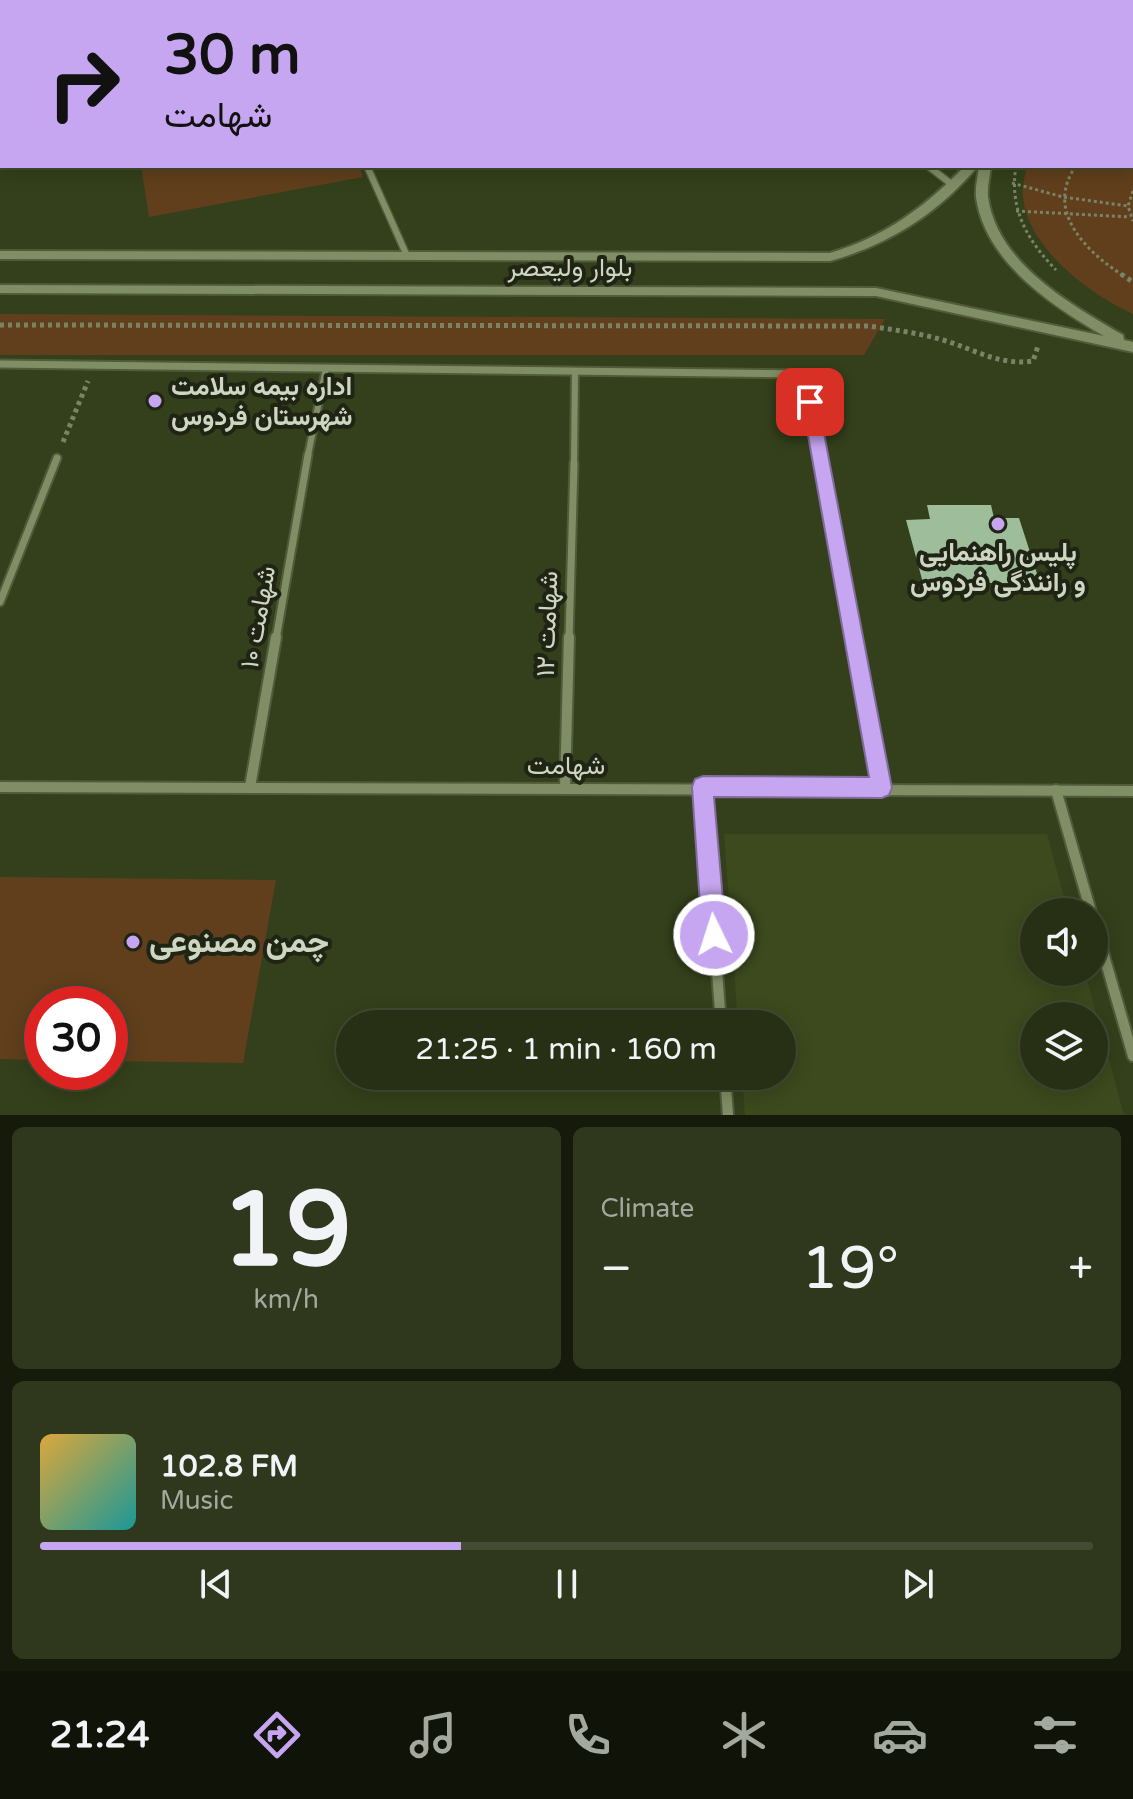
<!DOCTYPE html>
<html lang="en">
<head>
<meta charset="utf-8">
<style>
  body { margin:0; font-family:"Varela Round",Vazirmatn,sans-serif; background:#2f381d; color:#f1f3f6; height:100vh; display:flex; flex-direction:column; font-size:30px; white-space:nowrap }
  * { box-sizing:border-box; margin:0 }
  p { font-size:26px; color:#a4a9a0 }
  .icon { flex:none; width:44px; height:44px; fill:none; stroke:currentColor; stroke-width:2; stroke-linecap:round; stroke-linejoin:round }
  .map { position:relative; height:1115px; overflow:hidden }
  .sheet { display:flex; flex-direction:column; gap:12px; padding:12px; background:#151a0b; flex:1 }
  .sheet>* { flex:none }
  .banner { position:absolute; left:0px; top:0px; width:1134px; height:168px; box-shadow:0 4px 20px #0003,0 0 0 2px #434b34; background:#c6a6f0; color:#111; overflow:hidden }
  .tools { position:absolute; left:1020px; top:898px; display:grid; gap:16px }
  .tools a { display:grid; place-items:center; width:88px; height:88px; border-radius:50%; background:#273014; box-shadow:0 4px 20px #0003,0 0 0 2px #434b34; font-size:40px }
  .speed { position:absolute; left:24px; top:986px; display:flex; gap:16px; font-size:40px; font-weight:700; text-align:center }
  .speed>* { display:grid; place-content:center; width:104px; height:104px; border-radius:50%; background:#273014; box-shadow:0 4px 20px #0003,0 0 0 2px #434b34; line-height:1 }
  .speed .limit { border:12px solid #d22; background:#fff; color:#111 }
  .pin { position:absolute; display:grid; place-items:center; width:68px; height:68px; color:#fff; margin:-34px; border-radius:16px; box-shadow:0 4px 12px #0006 }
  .me { position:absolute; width:88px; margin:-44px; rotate:356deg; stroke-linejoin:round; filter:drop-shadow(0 0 6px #0008) }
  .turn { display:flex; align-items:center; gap:28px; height:168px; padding:0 32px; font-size:36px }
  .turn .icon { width:104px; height:104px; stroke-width:2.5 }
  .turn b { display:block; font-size:56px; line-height:68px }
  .big { font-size:60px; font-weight:600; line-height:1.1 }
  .sheet .card { flex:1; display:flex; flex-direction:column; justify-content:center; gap:12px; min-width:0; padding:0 28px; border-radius:12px; background:#2f381d }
  .sheet .dial { align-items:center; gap:0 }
  .dial b { font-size:104px; line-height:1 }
  .song { display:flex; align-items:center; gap:24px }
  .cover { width:96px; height:96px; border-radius:12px; background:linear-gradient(135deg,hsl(40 70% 55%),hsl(180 70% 35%)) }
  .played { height:8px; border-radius:4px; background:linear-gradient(90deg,#c6a6f0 40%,#434b34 40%) }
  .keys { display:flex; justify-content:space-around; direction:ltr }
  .heat { display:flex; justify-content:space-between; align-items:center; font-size:44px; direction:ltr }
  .sheet .tiles { flex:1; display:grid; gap:12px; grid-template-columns:1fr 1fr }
  .card:last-child { grid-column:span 2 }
  .trip { position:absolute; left:336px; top:1010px; width:460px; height:80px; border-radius:40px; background:#273014; box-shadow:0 4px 20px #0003,0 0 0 2px #434b34; font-weight:600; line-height:80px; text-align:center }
  .tabs { display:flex; height:128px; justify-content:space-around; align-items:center; background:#101308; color:#a4a9a0 }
  .tabs .icon { width:56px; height:56px }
  .tabs .active { color:#c6a6f0 }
  .tabs b { font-size:36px; color:#f1f3f6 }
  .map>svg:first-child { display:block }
  .built { fill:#3c4a1e; fill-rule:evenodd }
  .green { fill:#613f1c }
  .building { fill:#9dbd9b }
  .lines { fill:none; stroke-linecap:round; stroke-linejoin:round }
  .lane-casing { stroke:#515b3b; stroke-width:10 }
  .street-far2-casing { stroke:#515b3b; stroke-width:9 }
  .street-far1-casing { stroke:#515b3b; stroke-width:11 }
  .street-casing { stroke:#515b3b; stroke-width:14 }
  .secondary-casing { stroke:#515b3b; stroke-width:4 }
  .path-far1 { stroke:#798466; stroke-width:3; stroke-dasharray:3 3; stroke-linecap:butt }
  .path { stroke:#798466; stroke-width:5; stroke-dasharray:4 4; stroke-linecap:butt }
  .lane { stroke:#808e66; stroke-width:6 }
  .street-far2 { stroke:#808e66; stroke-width:6 }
  .street-far1 { stroke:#808e66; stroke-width:7 }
  .street { stroke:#808e66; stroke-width:10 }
  .secondary { fill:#808e66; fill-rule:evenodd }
  .route { fill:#c6a6f0; stroke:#816c9c; stroke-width:2 }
  .poi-dot { fill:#c6a6f0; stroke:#1f2414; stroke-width:3 }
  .labels { text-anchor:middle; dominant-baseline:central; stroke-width:8; stroke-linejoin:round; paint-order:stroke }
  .street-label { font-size:26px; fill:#ced6c1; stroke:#1f2414 }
  .poi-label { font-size:26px; font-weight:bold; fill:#ced6c1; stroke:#1f2414; text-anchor:start }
  .near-poi-label { font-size:32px; font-weight:bold; fill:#ced6c1; stroke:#1f2414; text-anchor:start }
</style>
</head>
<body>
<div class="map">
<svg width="1133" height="1115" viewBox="0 0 1133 1115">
  <rect width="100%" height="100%" fill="#34401b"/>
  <path class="built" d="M 724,834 L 1047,834 L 1068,912 L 1034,912 L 1034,972 L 1085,972 L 1124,1115 L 745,1115 L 742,1076 L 782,1076 L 782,1024 L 738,1024 ZM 1034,1016 L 1094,1016 L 1094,1076 L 1034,1076 Z"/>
  <g class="green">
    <polygon points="0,0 291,0 291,2 2,2 0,75"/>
    <path d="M 1133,111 L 1133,314 C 1090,294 1028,249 1023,197 C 1022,187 1025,175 1027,166 L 1132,166 Z"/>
    <polygon points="141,166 359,166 363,177 149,217"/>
    <polygon points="0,314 885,319 864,355 0,355"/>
    <polygon points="0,877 276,880 243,1063 110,1061 110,1004 42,1004 42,1060 0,1059"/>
  </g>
  <polygon class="building" points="927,505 991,505 994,518 1019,518 1040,583 923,583 906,520 930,519"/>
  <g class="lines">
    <defs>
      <g id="lane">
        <polyline points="308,455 326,368"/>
        <polyline points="574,463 575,371"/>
      </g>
      <g id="street-far2">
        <polyline points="555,2 561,0"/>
        <polyline points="367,166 407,256"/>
        <polyline points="928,166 954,186"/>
      </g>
      <g id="street-far1">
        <polyline points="0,364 805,374 854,639"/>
        <polyline points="0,602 57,458"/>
        <polyline points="276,639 308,455"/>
        <polyline points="569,639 574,463"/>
      </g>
      <g id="street">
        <polyline points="854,637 882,788"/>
        <polyline points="0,787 1133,791"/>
        <polyline points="250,787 276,637"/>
        <polyline points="565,787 569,637"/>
        <polyline points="703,787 721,1024"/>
        <polyline points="1056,790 1091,912"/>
        <polyline points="1094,921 1133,1056"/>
        <polyline points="725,1076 728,1115"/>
      </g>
      <g id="secondary">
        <polygon points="1040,0 1050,0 1051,2 1041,2"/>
        <polygon points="1104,0 1115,0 1116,2 1106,2"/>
        <rect x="1132" y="16" width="1" height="6"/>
        <rect x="1132" y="87" width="1" height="6"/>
        <path d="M 965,166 L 978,166 C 939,213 888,245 830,261 L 0,259 L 0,251 L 830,253 C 885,237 926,206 965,166 Z"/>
        <path d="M 979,166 L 991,166 C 990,176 987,187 988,197 C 997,263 1070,304 1123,335 L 1124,340 L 1133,342 L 1133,352 L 876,296 L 0,293 L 0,285 L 876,288 L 1104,336 C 1052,306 985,262 976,197 C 975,187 978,176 979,166 Z"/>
      </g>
    </defs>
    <use href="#lane" class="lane-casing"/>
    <use href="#street-far2" class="street-far2-casing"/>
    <use href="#street-far1" class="street-far1-casing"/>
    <use href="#street" class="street-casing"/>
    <use href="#secondary" class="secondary-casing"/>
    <g class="path-far1">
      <path d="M 1016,166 C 1009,209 1027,240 1056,270"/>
      <path d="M 1076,166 C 1044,210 1086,252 1124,276"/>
      <polyline points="1012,183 1063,197 1128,206"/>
      <polyline points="1133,191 1128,206 1133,221"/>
      <polyline points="1016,211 1130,217"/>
    </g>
    <g class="path">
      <polyline points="1121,274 1133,282"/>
      <path d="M 0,325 L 869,326 C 894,330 919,333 943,340 C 974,349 999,366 1033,361 L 1038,346"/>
      <polyline points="63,442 88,381"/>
    </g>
    <use href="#lane" class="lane"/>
    <use href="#street-far2" class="street-far2"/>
    <use href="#street-far1" class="street-far1"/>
    <use href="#street" class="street"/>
    <use href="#secondary" class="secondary"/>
  </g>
  <polygon class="route" points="810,396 818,402 892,788 889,795 882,798 714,797 726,935 722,943 714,947 706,943 702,935 692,787 695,779 703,776 869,777 802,402"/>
  <g class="poi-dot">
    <circle cx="155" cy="401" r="8"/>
    <circle cx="998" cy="524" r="8"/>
    <circle cx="133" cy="942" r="8"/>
  </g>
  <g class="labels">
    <g class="street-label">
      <text x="570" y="267">بلوار ولیعصر</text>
      <text transform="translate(258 617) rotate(-80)">شهامت ۱۰</text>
      <text transform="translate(547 624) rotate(-88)">شهامت ۱۲</text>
      <text x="566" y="765">شهامت</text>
    </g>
    <g class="poi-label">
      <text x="171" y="386">اداره بیمه سلامت<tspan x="171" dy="30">شهرستان فردوس</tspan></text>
      <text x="998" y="552" text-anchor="middle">پلیس راهنمایی<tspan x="998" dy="30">و رانندگی فردوس</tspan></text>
    </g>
    <g class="near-poi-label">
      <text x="149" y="942">چمن مصنوعی</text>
    </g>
  </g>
</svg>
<div class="tools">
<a><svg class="icon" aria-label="sound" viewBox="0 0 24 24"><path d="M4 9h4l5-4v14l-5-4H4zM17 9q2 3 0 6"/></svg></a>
<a><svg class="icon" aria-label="layers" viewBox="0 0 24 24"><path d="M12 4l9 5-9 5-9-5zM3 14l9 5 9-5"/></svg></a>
</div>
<div class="speed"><div class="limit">30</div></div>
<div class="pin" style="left:810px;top:402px;background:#d93025"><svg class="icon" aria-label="arrive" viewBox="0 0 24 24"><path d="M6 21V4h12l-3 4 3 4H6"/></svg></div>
<svg class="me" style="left:714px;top:935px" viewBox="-20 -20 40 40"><circle r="17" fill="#c6a6f0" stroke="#fff" stroke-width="3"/><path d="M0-11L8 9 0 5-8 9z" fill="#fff"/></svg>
<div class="trip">21:25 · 1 min · 160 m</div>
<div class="banner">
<div class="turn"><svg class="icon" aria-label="right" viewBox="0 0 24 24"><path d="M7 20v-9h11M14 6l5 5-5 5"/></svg><div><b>30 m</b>شهامت</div></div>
</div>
</div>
<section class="sheet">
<div class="tiles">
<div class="card dial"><b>19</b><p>km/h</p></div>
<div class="card"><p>Climate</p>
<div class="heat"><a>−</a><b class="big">19°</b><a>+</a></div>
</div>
<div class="card">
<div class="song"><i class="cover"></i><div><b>102.8 FM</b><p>Music</p></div></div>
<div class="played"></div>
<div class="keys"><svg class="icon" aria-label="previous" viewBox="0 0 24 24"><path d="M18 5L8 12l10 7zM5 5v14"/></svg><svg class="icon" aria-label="pause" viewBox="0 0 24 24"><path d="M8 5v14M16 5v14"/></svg><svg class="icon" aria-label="next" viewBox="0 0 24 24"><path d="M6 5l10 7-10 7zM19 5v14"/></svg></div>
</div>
</div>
</section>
<nav class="tabs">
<b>21:24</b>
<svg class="icon active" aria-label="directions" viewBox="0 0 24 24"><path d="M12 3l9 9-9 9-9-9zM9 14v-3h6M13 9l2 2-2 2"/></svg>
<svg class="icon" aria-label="music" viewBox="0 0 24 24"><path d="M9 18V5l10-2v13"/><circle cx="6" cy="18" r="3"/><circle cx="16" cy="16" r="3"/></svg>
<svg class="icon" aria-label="phone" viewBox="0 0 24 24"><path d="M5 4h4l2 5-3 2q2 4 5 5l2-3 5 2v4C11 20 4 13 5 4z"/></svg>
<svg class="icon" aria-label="climate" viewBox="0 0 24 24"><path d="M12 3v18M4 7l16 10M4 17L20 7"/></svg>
<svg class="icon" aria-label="car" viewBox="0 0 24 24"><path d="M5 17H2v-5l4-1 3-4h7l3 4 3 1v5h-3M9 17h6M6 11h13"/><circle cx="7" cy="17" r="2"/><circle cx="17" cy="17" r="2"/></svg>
<svg class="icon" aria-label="filters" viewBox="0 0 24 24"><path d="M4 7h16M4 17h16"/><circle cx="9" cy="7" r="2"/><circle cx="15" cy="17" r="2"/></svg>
</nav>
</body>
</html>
